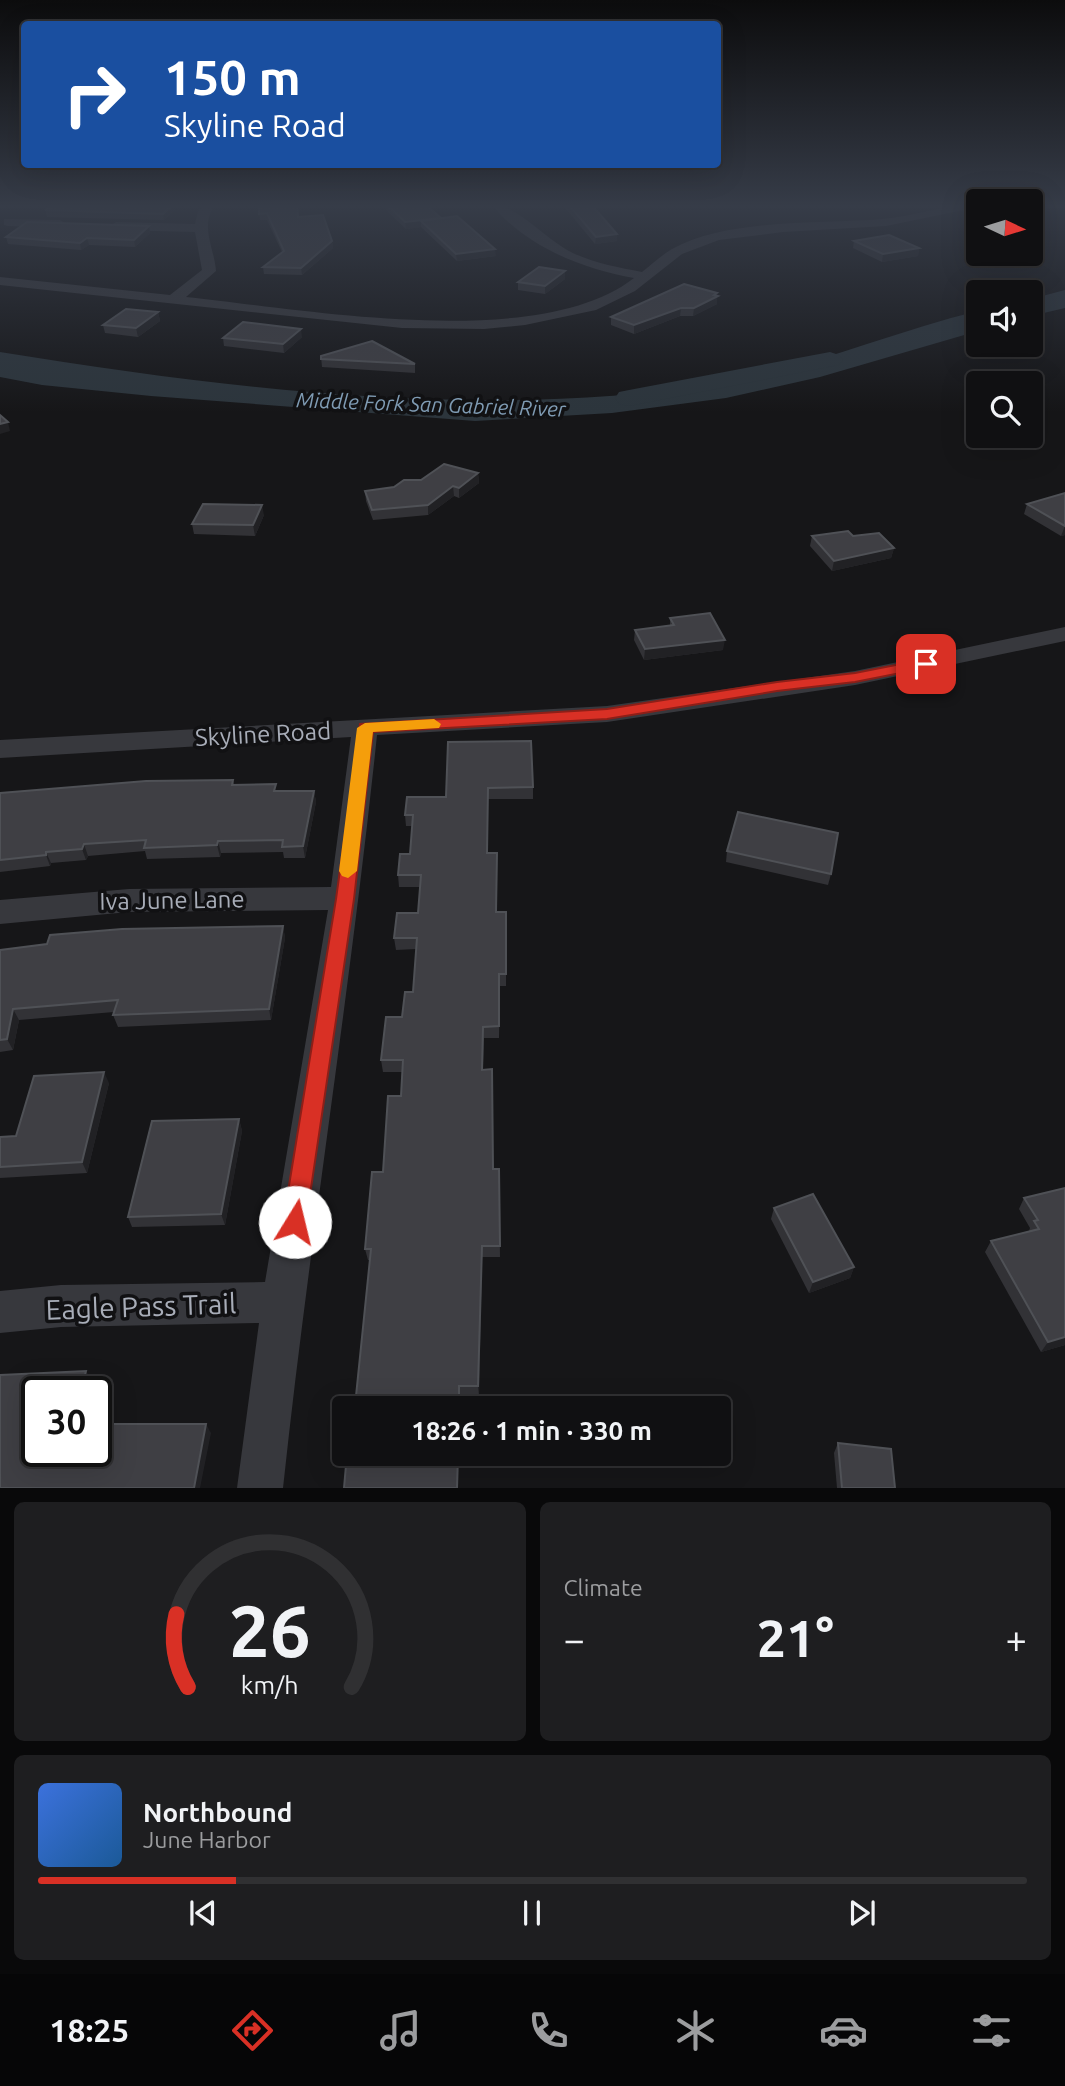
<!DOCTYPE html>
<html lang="en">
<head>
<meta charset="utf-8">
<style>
  body { margin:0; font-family:Ubuntu,sans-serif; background:#1e1e20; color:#f1f3f6; height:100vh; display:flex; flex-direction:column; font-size:26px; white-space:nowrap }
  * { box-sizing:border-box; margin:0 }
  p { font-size:23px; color:#9c9d9f }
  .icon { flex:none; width:38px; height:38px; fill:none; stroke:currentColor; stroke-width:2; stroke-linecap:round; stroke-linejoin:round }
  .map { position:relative; height:1488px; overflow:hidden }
  .details { display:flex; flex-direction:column; gap:14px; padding:14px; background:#09090a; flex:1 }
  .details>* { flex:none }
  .banner { position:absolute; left:21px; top:21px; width:700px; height:147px; border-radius:7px; box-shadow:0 7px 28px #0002,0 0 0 2px #303032; background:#1a4fa0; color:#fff; overflow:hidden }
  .needle { width:46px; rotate:94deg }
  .controls { position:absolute; left:966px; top:189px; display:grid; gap:14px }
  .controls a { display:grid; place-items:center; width:77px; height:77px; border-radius:7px; background:#101012; box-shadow:0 7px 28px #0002,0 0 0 2px #303032; font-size:35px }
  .speed { position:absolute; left:21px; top:1376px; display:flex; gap:14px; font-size:35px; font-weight:700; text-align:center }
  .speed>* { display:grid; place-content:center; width:91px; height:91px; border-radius:50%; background:#101012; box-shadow:0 7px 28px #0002,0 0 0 2px #303032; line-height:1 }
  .speed .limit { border:4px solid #111; border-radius:10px; background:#fff; color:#111 }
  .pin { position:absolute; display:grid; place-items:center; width:60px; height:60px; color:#fff; margin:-30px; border-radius:14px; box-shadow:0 4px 10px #0006 }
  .me { position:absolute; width:77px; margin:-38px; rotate:9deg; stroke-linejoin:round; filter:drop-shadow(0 0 5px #0008) }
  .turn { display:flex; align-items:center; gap:24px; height:147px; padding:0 28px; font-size:32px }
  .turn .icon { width:91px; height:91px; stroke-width:2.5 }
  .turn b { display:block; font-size:49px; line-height:60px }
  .big { font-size:52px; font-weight:700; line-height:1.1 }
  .details .tile { flex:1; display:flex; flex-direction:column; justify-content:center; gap:10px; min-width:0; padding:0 24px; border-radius:10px; background:#1e1e20 }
  .details .dial { align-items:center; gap:0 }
  .dial svg { height:182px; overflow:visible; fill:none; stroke:#303032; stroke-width:7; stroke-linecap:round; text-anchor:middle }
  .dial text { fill:#f1f3f6; stroke:none }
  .song { display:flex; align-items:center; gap:21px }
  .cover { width:84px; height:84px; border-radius:10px; background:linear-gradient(135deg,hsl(220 70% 55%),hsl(210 70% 35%)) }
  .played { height:7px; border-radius:4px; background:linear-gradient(90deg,#d93025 20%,#303032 20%) }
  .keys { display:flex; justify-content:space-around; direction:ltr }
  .heat { display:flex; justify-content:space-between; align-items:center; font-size:38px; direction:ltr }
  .details .tiles { flex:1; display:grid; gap:14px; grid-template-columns:1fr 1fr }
  .tile:last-child { grid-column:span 2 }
  .trip { position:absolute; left:332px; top:1396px; width:399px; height:70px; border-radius:7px; background:#101012; box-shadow:0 7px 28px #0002,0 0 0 2px #303032; font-weight:700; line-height:70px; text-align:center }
  .menu { display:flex; height:112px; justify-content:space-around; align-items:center; background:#060607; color:#9c9d9f }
  .menu .icon { width:49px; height:49px }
  .menu .on { color:#d93025 }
  .menu b { font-size:32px; color:#f1f3f6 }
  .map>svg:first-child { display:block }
  .water { fill:#2c353c }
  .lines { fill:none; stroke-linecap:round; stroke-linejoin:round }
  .river { fill:#2c353c; fill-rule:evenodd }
  .minor { fill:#37383d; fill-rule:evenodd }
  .wall { fill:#323236 }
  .shaded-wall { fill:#212124 }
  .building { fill:#3f3f44; stroke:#4f5156; stroke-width:2 }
  .route { fill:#d93025; stroke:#8d1f18; stroke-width:2 }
  .slow { fill:#f59e0b }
  .labels { text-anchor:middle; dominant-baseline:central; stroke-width:7; stroke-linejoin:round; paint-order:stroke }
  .far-water-label { font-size:21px; font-style:italic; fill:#7f9bb3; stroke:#111113 }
  .street-label { font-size:24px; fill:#a8adb8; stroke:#111113 }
  .near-street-label { font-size:28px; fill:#a8adb8; stroke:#111113 }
</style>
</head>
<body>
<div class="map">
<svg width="1065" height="1488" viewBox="0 0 1065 1488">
  <rect width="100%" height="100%" fill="#161618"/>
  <g class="water">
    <polygon points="1065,290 1065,308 1031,316 1031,299"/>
    <path d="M 978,311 L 978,331 L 820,377 L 726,398 L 612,413 L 475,421 L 151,396 L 42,385 L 0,377 L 0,352 C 237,390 479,420 718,384 C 806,370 891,332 978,311 Z"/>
  </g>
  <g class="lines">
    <polygon class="river" points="830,352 839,355 843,360 839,365 629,406 619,404 615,398 619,392 629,390"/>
    <g class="minor">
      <path d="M 204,204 L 216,204 C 199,225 214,246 216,271 L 186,297 C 302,309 538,353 634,278 C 582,269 525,246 491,204 C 515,204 546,239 569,251 C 592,263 617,267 642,272 C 652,264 662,255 672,249 C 726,218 822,224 883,219 C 915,216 946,204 978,204 L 978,207 L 886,226 L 783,232 L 719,240 L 682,254 L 635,291 L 596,310 L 525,325 L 484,329 L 402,328 L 0,285 L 0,277 L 170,295 L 202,270 L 195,232 L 116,230 L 110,226 L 116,222 L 195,224 L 198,211 Z"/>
      <polygon points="4,219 60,220 66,224 60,228 8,226 4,225"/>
      <path d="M 1065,627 L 1065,641 L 855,685 L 607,722 L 377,735 C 351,987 310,1236 283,1488 L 237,1488 L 259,1323 L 61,1327 L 0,1333 L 0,1291 L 61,1285 L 265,1282 L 328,910 L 129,912 L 0,924 L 0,900 L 129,889 L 331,887 L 351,737 L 0,758 L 0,740 L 607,706 L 855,671 Z"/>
    </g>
  </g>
  <g class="wall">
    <polygon points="174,204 175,210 164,220 47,217 45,210"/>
    <polygon points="259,204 298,204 299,217 332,241 333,248 302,275 264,274 263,267 282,252 267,220 260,220"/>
    <polygon points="385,204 441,218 496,256 457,261 421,227 406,229 386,210"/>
    <polygon points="562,204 591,204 617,234 617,241 595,244"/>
    <polygon points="149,226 150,233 135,247 89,245 81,250 8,244 6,237"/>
    <polygon points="854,241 919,248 918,256 882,262 853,248"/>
    <polygon points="565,271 565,279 545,294 518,290 518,282"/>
    <polygon points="717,293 717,304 693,316 680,316 634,334 611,325 611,317"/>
    <polygon points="158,312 160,321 138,337 105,333 103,325"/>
    <polygon points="302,337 284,353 224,346 223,338"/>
    <polygon points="321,356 415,364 415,373 322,367"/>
    <polygon points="478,473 479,483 459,498 454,496 428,515 373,520 366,501 365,491 394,487 421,480"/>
    <polygon points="1065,493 1065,535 1061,536 1024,514 1027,504"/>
    <polygon points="264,515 255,536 194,534 192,524"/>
    <polygon points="812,536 853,536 894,548 891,558 832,571 810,546"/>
    <polygon points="670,618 723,650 644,660 634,640 635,630 670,625"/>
    <polygon points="448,742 533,787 533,799 488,799 488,853 497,864 496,912 506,912 506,986 500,986 499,1038 484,1038 483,1070 494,1169 499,1169 500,1257 482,1257 479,1396 460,1396 460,1409 351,1409 356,1396 370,1260 368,1260 365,1249 383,1172 401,1096 402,1072 383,1072 381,1060 402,1017 413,992 416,949 396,950 394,938 418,913 420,887 399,887 398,875 410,854 412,826 406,826 405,815 446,797"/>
    <polygon points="233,780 234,785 277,791 314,791 316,802 305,858 284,858 283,852 221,853 220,857 147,859 145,851 88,856 86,860 51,863 50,866 0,872 0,793"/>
    <polygon points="727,851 831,874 828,885 726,862"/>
    <polygon points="283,926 285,938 271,1020 118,1027 113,1015 114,1012 19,1020 13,1050 0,1052 0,950"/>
    <polygon points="109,1083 87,1173 0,1178 0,1137 16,1136"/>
    <polygon points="239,1119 242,1131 225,1225 132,1227 128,1217"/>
    <polygon points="1065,1188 1065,1345 1041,1352 985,1252 991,1241 1029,1231 1030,1228 1019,1209 1024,1198"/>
    <polygon points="774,1208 854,1267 850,1278 809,1293 771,1219"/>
    <polygon points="838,1443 895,1488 837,1488 834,1453"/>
  </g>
  <g class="shaded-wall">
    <polygon points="174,204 175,210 164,220 163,214"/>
    <polygon points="441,218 421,221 421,227 406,229 405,222"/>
    <polygon points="149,226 150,233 135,247 134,240"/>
    <polygon points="617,234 617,241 595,244 596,237"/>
    <polygon points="87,238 89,245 81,250 80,243"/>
    <polygon points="332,241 333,248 302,275 301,268"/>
    <polygon points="919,248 918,256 882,262 883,254"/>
    <polygon points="495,249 496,256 457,261 456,254"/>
    <polygon points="565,271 565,279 545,294 545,286"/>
    <polygon points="717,293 717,304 693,316 694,308"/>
    <polygon points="681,308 680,316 634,334 634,325"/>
    <polygon points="158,312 160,321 138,337 136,328"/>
    <polygon points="301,329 302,337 284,353 283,344"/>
    <polygon points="8,422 10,431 0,434 0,424"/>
    <polygon points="478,473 479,483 459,498 459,488"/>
    <polygon points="453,486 454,496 428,515 428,505"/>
    <polygon points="262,505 264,515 255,536 253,525"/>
    <polygon points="1065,526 1065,535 1061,536"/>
    <polygon points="894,548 891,558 832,571 834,561"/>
    <polygon points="725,640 723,650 644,660 645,649"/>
    <polygon points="314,791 316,802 305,858 303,846"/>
    <polygon points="218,841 221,853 220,857 217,845"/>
    <polygon points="84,844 88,856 86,860 82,849"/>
    <polygon points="46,852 51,863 50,866 46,855"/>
    <polygon points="283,926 285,938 271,1020 269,1009"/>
    <polygon points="13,1009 19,1020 13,1050 7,1039"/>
    <polygon points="104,1072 109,1083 87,1173 82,1162"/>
    <polygon points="239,1119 242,1131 225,1225 221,1214"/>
    <polygon points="482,1246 482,1257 479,1396 478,1386"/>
    <polygon points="854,1267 850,1278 809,1293 813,1282"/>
    <polygon points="1065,1337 1065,1345 1041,1352 1048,1342"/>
    <polygon points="86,1371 92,1381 90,1391 81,1391"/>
    <polygon points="206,1424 211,1433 200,1488 194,1488"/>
    <polygon points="458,1454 459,1454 458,1488 457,1488"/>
  </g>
  <g class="building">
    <polygon points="58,204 174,204 163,214 45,210"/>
    <polygon points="259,204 297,204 298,217 323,215 332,241 301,268 263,267 284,251 267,213 259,214"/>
    <polygon points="386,204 425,204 441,218 405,222"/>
    <polygon points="568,204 591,204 617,234 596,237"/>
    <polygon points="457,216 495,249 456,254 421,221"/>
    <polygon points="27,222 149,226 134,240 87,238 80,243 6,237"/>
    <polygon points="889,235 919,248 883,254 854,241"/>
    <polygon points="539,267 565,271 545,286 518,282"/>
    <polygon points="684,284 717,293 714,295 718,296 694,308 681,308 634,325 611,317"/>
    <polygon points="126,309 158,312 136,328 103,325"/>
    <polygon points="243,322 301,329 283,344 223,338"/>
    <polygon points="372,341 415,364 321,359 321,356"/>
    <polygon points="0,415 8,422 0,424"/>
    <polygon points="444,464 478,473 459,488 453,486 428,505 372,510 365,491 394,487 404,480 421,480"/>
    <polygon points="1065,493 1065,526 1027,504"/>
    <polygon points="203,504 262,505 253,525 192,524"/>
    <polygon points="848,531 853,536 879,533 894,548 834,561 812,536"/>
    <polygon points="710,613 725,640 645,649 635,630 674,625 670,618"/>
    <polygon points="531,741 533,787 488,788 487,853 497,853 496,912 506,912 506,974 499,974 499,1026 483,1027 482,1070 492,1069 493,1169 499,1169 500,1246 482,1246 478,1386 459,1386 459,1409 351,1409 352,1396 356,1396 371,1249 365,1249 372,1172 383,1172 388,1096 401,1096 403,1060 381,1060 386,1017 402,1017 405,992 413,992 417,938 394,938 397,913 418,913 421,875 398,875 400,854 410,854 413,815 405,815 407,797 446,797 448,742"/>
    <polygon points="233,780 232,785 276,784 274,791 314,791 303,846 282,847 283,840 218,841 217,845 144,848 146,840 84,844 82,849 46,852 46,855 0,860 0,793 146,781"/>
    <polygon points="738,812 838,833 831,874 727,851"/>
    <polygon points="283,926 269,1009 113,1015 118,1000 13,1009 7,1039 0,1040 0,950 47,944 50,935 122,929"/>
    <polygon points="104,1072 82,1162 0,1167 0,1137 16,1136 34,1076"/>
    <polygon points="239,1119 221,1214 128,1217 152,1121"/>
    <polygon points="1065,1188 1065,1337 1048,1342 991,1241 1039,1229 1034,1221 1038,1220 1024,1198"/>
    <polygon points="813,1194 854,1267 813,1282 774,1208"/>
    <polygon points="86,1371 81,1391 37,1391 37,1451 96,1451 96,1424 206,1424 194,1488 0,1488 0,1375"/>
    <polygon points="838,1443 891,1449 895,1488 842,1488"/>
    <polygon points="347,1454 458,1454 457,1488 344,1488"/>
  </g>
  <linearGradient id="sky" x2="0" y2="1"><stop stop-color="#0c0c0d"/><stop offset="0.5" stop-color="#363c48"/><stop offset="1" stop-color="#363c48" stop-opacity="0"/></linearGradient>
  <rect width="1065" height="412" fill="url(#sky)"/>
  <polygon class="route" points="926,659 931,660 931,667 855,682 777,691 607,719 373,732 354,899 306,1222 303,1230 295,1233 286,1230 283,1222 336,899 360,724 607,709 777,682 855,673"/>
  <polygon class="slow" points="434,719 441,724 439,728 373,732 357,871 348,878 342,876 339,871 357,728 365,723"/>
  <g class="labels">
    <g class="far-water-label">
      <text transform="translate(431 404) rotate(2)">Middle Fork San Gabriel River</text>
    </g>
    <g class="street-label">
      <text transform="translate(263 734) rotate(-3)">Skyline Road</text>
      <text transform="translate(172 900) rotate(-1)">Iva June Lane</text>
    </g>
    <g class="near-street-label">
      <text transform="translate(141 1306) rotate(-2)">Eagle Pass Trail</text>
    </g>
  </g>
</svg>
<div class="controls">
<a><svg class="needle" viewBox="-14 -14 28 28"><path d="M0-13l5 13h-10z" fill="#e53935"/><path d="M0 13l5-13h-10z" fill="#9c9d9f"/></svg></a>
<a><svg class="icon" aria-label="sound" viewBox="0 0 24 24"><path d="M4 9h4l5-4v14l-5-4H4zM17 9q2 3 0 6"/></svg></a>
<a><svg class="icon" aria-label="search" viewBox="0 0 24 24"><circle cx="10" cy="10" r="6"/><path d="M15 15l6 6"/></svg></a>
</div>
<div class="speed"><div class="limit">30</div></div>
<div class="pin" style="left:926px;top:664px;background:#d93025"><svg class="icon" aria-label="arrive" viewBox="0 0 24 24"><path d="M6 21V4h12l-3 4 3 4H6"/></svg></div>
<svg class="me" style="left:295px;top:1222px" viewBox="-20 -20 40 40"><circle r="19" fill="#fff"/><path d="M0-13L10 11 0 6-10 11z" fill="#d93025"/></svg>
<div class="trip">18:26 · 1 min · 330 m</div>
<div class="banner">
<div class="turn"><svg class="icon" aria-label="right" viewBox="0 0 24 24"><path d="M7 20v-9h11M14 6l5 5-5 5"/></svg><div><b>150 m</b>Skyline Road</div></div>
</div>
</div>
<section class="details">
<div class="tiles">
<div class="tile dial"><svg viewBox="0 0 100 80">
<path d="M14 69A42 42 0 1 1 86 69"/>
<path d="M14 69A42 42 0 0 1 9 37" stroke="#d93025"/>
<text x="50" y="56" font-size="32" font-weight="700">26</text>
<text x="50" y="72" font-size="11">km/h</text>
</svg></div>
<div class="tile"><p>Climate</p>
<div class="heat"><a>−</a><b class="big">21°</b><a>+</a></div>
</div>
<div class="tile">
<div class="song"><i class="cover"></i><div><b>Northbound</b><p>June Harbor</p></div></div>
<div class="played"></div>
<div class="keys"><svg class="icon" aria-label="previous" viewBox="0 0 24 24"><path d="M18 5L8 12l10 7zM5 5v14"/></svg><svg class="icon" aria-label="pause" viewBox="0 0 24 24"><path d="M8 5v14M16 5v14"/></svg><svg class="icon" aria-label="next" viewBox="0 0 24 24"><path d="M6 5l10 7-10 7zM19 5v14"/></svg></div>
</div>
</div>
</section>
<nav class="menu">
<b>18:25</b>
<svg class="icon on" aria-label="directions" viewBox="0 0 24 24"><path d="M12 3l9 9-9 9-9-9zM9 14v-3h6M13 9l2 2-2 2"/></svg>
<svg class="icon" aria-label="music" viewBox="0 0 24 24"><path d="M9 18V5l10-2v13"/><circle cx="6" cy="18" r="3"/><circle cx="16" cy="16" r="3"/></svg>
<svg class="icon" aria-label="phone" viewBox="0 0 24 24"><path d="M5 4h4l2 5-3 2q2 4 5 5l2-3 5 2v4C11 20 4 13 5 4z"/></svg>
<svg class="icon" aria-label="climate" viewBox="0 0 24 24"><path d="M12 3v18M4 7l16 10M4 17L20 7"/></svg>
<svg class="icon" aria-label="car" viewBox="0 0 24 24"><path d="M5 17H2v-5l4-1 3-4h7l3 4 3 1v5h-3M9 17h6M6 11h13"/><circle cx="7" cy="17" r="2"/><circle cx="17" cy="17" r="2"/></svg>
<svg class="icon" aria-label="filters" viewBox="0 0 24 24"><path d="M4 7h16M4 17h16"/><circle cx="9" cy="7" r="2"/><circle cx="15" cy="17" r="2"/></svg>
</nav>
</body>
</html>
